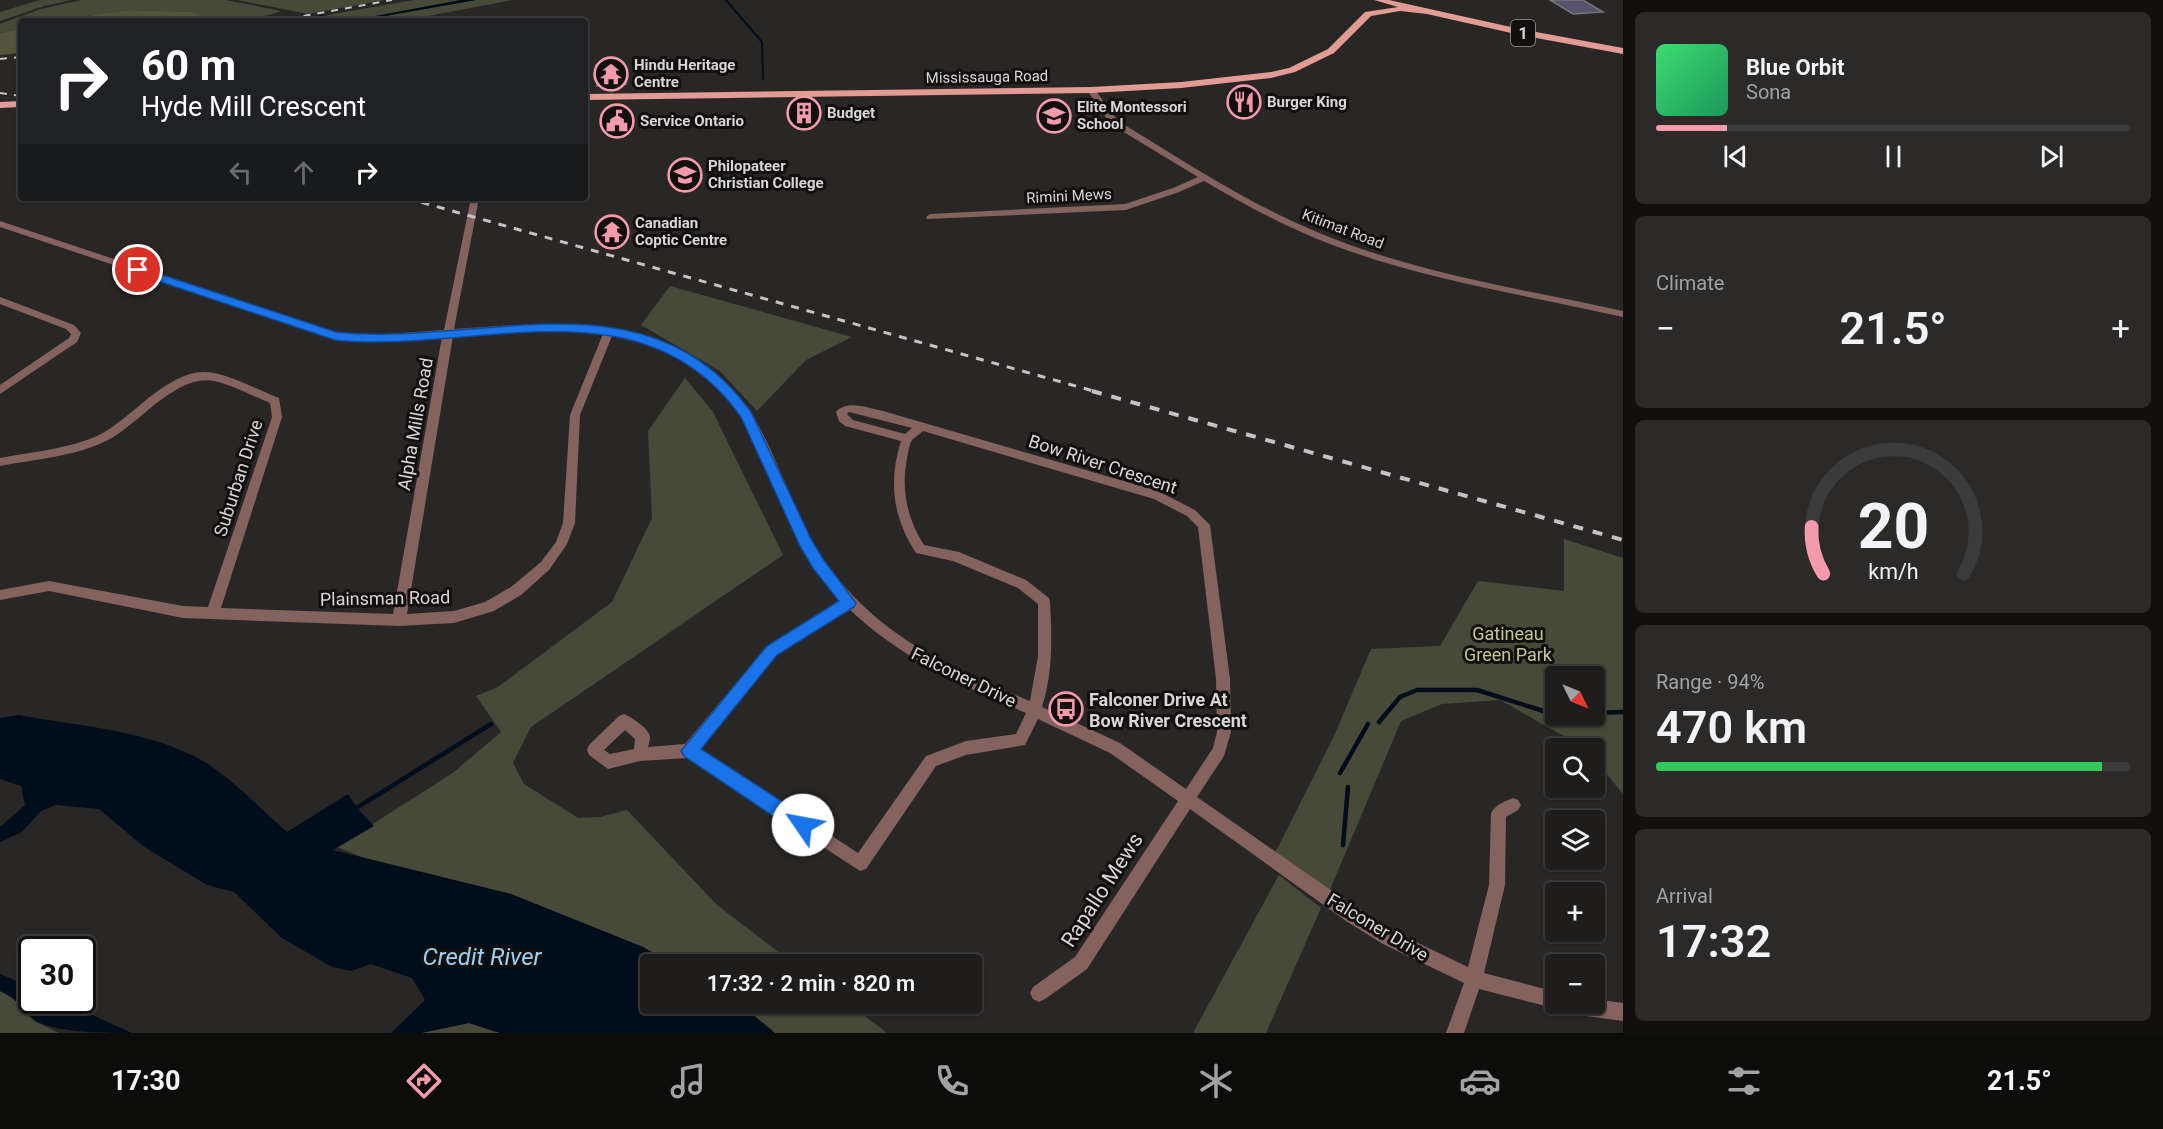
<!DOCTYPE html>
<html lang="en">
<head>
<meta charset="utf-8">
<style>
  body { margin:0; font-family:Roboto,sans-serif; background:#2c2a29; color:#f1f3f6; height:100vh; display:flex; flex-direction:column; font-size:22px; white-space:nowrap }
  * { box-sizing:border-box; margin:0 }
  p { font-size:20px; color:#a1a2a3 }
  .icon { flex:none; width:33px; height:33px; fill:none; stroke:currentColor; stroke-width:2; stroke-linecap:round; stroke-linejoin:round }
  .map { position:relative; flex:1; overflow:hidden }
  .side { display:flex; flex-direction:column; gap:12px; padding:12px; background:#11100f; width:540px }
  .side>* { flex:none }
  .top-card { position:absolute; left:18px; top:18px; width:570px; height:183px; border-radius:6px; box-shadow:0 2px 4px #0004,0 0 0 2px #3c3b3b; background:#202124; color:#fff; overflow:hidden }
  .needle { width:39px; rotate:133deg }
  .buttons { position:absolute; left:1545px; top:666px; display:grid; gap:12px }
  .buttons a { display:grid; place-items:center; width:60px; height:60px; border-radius:6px; background:#1f1d1c; box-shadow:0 2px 4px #0004,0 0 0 2px #3c3b3b; font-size:30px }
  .speed { position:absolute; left:18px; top:936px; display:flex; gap:12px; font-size:30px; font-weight:700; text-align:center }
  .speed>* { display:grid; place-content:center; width:78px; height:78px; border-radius:50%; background:#1f1d1c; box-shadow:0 2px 4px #0004,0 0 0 2px #3c3b3b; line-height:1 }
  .speed .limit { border:3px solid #111; border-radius:9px; background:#fff; color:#111 }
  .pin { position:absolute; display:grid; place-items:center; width:51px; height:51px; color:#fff; margin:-26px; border:3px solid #fff; border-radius:50%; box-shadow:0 2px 6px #0007 }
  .me { position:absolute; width:66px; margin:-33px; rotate:303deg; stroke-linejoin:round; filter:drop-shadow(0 0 4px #0008) }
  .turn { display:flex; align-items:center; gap:21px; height:126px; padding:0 24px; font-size:27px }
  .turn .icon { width:78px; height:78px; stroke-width:2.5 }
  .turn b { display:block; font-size:42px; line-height:51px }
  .lanes { display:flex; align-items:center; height:57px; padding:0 24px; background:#0003; justify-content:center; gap:30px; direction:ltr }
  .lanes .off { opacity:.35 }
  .big { font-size:45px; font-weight:600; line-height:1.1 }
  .side .widget { flex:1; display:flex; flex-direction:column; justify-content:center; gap:9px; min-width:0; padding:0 21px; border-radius:9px; background:#2c2a29 }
  .side .dial { align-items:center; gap:0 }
  .dial svg { height:156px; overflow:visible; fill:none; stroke:#3c3b3b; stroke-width:7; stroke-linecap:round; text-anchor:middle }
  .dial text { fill:#f1f3f6; stroke:none }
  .song { display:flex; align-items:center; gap:18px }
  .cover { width:72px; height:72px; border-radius:9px; background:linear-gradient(135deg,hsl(140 70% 55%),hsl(150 70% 35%)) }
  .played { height:6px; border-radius:3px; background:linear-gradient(90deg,#f39aab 15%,#3c3b3b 15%) }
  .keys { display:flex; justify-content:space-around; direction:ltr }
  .heat { display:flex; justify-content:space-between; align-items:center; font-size:33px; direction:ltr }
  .charge { height:9px; border-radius:4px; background:linear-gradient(90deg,#34c759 94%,#3c3b3b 0) }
  .trip { position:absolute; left:640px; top:954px; width:342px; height:60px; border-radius:6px; background:#1f1d1c; box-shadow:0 2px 4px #0004,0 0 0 2px #3c3b3b; font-weight:600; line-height:60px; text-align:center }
  .dock { display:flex; height:96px; justify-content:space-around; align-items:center; background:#0c0c0b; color:#a1a2a3 }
  .dock .icon { width:42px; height:42px }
  .dock .on { color:#f39aab }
  .dock b { font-size:27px; color:#f1f3f6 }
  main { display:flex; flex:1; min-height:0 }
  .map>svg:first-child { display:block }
  .green { fill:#484a39; fill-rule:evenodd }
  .forest { fill:#52553a }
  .water { fill:#000e1b }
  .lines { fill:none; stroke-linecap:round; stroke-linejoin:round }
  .stream-far1 { stroke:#000e1b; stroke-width:2 }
  .stream { stroke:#000e1b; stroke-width:4.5 }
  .building { fill:#59526b; stroke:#767578; stroke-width:1.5 }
  .minor { fill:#84625e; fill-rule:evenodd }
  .major { fill:#e29c94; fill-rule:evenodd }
  .rail-far2 { stroke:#c4c2c2; stroke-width:2; stroke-dasharray:7 7; stroke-linecap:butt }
  .rail-far1 { stroke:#c4c2c2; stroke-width:3; stroke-dasharray:8 8; stroke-linecap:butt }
  .rail { stroke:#c4c2c2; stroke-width:4; stroke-dasharray:10 10; stroke-linecap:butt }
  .route { fill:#1a73e8; stroke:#114b97; stroke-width:1.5 }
  .labels { text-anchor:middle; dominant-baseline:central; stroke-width:6; stroke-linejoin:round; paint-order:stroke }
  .far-poi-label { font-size:15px; font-weight:bold; fill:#d7d5d5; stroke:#11100f; text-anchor:start }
  .far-street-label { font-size:15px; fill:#d7d5d5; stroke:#11100f }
  .shield { fill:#11100f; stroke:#9c9a9a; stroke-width:1.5 }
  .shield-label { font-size:16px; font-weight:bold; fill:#d7d5d5 }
  .street-label { font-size:18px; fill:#d7d5d5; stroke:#11100f }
  .park-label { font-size:18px; fill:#c2c791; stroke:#11100f }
  .poi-label { font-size:18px; font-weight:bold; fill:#d7d5d5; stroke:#11100f; text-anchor:start }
  .near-street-label { font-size:21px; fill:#d7d5d5; stroke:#11100f }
  .near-water-label { font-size:24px; font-style:italic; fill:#9bd1f1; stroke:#11100f }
</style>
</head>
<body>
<main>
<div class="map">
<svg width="1623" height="1033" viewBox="0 0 1623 1033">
  <rect width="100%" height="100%" fill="#292725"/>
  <g class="green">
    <polygon points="40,0 71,0 44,6 0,21 0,12"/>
    <path d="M 82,0 L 226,0 L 281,11 C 260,20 212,24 192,12 L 130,10 L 50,21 L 21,21 L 21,29 L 0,33 L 0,24 L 41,9 Z"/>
    <polygon points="237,0 384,0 308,14"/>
    <polygon points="414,0 461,0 354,20 322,16"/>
    <polygon points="476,0 513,0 401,21 357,21"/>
    <polygon points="670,286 852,337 806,360 757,411 720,371 641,325"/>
    <polygon points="685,378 713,412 783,555 531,727 513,763 524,784 578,818 600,817 627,810 717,905 794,964 672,964 643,947 511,894 369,860 337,847 454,772 501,732 476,696 498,687 612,602 652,518 648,431"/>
    <path d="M 1564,539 L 1623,558 L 1623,794 L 1595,760 L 1594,748 L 1585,748 L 1500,700 L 1442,704 L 1401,721 L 1329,892 L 1274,855 L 1334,736 L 1371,649 L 1440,646 L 1478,581 L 1564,591 ZM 1556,676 L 1594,676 L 1594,716 L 1556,716 Z"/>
    <polygon points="1279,875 1321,908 1266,1033 1193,1033"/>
    <polygon points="0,991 16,999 36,1022 59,1033 0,1033"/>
    <polygon points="740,1004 849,1004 887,1033 775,1033"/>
    <polygon points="469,1023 500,1033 421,1033"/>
  </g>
  <g class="forest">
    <path d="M 130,10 L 192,12 C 215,25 244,15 269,16 L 255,21 L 50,21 Z"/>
    <polygon points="21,29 21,53 0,55 0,33"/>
  </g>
  <g class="water">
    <polygon points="461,0 476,0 357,21 305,18 322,15 354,20"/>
    <path d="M 19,715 C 82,727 165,731 218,771 C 242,789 264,812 287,832 L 348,794 L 357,808 L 374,826 L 333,850 L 511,894 L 643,947 L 672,964 L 651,964 L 651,1004 L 740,1004 L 775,1033 L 500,1033 L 469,1023 L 421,1033 L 391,1033 L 425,1000 L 412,978 L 371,964 L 351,971 L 332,967 L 282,938 L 234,892 L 207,885 L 143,846 L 99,809 L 56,805 L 41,811 L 22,832 L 0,842 L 0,827 L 25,805 L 21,786 L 0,779 L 0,718 Z"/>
    <path d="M 0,974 L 31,987 L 32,1000 L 62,1001 L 132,1033 C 102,1033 60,1033 35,1021 C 20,1009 21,1001 0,991 Z"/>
  </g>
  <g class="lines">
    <polyline class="stream-far1" points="726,0 762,42 763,79"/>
    <g class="stream">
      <polyline points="1594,713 1623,712"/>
      <polyline points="1558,716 1575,718 1582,716"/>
      <polyline points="1379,722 1400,697 1417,690 1477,690 1556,715"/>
      <polyline points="1340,773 1368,724"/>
      <polyline points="355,809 491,724"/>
      <polyline points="1343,845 1348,787"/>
    </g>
  </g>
  <g class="building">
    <polygon points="1550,0 1583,0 1603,12 1573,14"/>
    <polygon points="624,63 626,84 597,86 596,65"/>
    <polygon points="1246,95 1258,107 1241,108 1230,96"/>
    <polygon points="1061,108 1066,118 1047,119 1042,109"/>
  </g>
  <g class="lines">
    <g class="minor">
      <path d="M 1088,88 L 1094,88 L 1113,115 L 1123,124 C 1184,161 1244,201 1310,229 C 1408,272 1518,288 1623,311 L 1623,317 C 1526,295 1424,280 1330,244 C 1286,227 1245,205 1204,181 L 1179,192 L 1126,210 L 927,219 L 926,217 L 930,214 L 1125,204 L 1173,188 L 1198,177 L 1117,128 L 1107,119 L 1087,90 Z"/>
      <path d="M 471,198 L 479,198 L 454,329 C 549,322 661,313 731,390 C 738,398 747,405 752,414 C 775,452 790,501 812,542 C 866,630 938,663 1030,701 L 1038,656 L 1038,604 L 1018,588 L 953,561 L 916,553 C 893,518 888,481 901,441 L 845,426 L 839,421 L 836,412 C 847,399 868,408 883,411 L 1158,491 L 1195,510 L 1210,525 L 1230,679 L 1231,732 L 1224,756 L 1197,797 L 1358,909 L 1395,932 L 1468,967 L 1489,885 L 1491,813 C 1495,805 1505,801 1513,798 L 1518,800 L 1521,805 L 1518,810 L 1506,817 L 1505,885 L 1484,973 L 1556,992 L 1556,1004 L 1594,1004 L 1594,999 L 1623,1003 L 1623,1021 L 1565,1013 L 1558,1009 L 1479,989 L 1464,1033 L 1446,1033 L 1464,983 L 1383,944 L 1346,921 L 1190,809 L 1087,969 L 1045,999 L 1039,1002 L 1033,999 L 1030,993 L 1033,987 L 1075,957 L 1178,801 L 1110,753 L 1038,719 L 1025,745 L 966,755 L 936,766 L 866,869 L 860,871 L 687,758 L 640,761 L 608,769 L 589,755 L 587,750 L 589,745 L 619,716 L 624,714 C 631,717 649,728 650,737 C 650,740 649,743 648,747 L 685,744 L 767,646 L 840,601 L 814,567 L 803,549 L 743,417 L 712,383 L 678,358 L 642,343 L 612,336 L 580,415 L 575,523 L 567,544 L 549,570 L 521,595 L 494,611 L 454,623 L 399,626 L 183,618 L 49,591 L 0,600 L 0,590 L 49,581 L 183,606 L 208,607 L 272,417 L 270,403 C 252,396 233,385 214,381 C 177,373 139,424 108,440 C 75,457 35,459 0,466 L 0,458 C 32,452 69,449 99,435 C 134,418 171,364 214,373 C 237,378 258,390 279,398 L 282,417 L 221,608 L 393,614 L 442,337 L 373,342 L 335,339 L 0,227 L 0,221 L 336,333 L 373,335 L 444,330 ZM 521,331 L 564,331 L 603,334 L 570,415 L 563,523 L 556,542 L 541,562 L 511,587 L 485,602 L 454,611 L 407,614 L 453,336 ZM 849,412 L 912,428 L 905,434 L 853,420 L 847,414 ZM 923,431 L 1154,499 L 1187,516 L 1198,527 L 1216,679 L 1217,732 L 1213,748 L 1186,789 L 1120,743 L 1042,707 C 1053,672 1052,638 1050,602 L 1049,598 L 1026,580 L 959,552 L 924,545 C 907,519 901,489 907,459 C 908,453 909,445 912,440 C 915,437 920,434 923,431 ZM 849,609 C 901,658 961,685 1026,713 L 1016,734 L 966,741 L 926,756 L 858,853 L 699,749 L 777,654 ZM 625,730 L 635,739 L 634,749 L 610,754 L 604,750 Z"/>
      <polygon points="0,297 74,325 81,333 77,342 0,394 0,385 69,338 71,334 66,329 0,304"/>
    </g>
    <g class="major">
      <polygon points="1374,0 1389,0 1520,29 1623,48 1623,54 1520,35 1427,14 1400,11 1371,16 1334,53 1295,72 1271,78 1181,88 1091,93 585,100 585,94 1091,87 1181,82 1271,72 1289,68 1328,49 1365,12 1398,7"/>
      <polygon points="21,101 21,107 0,108 0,102"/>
    </g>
    <g class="rail-far2">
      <polyline points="276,21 392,0"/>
      <polyline points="0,59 21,57"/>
      <polyline points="0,93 21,96"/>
    </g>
    <polyline class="rail-far1" points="406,198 1097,392"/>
    <polyline class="rail" points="1092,391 1623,540"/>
  </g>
  <path class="route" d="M 138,267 L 336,332 C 479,348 647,268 751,412 L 811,539 L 823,559 L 856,603 L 854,607 L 777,655 L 701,749 L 809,819 L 812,825 L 809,832 L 803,834 L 797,832 L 684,756 L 681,751 L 767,646 L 839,601 L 813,568 L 800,546 L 741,417 C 642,277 474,355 335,340 L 134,273 L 132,270 Z"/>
  <defs>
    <symbol id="temple-ring" viewBox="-11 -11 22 22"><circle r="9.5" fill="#11100f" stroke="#f39aab" stroke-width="1.5"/><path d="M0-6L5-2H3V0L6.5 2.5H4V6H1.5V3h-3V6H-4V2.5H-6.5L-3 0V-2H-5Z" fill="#f39aab"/></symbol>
    <symbol id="restaurant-ring" viewBox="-11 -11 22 22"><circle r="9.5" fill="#11100f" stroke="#f39aab" stroke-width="1.5"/><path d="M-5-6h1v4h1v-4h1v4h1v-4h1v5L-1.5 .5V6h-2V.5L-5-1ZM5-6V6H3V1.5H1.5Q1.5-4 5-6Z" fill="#f39aab"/></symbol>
    <symbol id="building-ring" viewBox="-11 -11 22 22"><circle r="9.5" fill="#11100f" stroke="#f39aab" stroke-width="1.5"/><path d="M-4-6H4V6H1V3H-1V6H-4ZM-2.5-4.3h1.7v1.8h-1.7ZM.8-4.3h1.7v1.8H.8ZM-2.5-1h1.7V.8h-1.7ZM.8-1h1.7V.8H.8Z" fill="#f39aab"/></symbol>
    <symbol id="school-ring" viewBox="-11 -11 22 22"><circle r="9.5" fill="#11100f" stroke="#f39aab" stroke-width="1.5"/><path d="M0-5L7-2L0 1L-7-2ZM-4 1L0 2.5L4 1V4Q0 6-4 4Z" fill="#f39aab"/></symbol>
    <symbol id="civic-ring" viewBox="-11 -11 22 22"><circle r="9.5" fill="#11100f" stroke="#f39aab" stroke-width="1.5"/><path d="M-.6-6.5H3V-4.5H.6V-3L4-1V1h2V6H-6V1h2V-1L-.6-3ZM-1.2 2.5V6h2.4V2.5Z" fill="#f39aab"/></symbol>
    <symbol id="bus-ring" viewBox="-11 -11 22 22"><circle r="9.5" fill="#11100f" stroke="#f39aab" stroke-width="1.5"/><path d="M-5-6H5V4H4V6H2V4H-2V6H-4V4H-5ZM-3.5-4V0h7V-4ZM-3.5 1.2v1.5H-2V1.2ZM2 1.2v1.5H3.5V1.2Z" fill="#f39aab"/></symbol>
  </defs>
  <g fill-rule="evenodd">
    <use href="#temple-ring" x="592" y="55" width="38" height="38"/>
    <use href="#restaurant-ring" x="1225" y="83" width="38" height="38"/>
    <use href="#building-ring" x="785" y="94" width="38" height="38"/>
    <use href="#school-ring" x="1035" y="97" width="38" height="38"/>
    <use href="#civic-ring" x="598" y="102" width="38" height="38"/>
    <use href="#school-ring" x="666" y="156" width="38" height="38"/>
    <use href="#temple-ring" x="593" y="213" width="38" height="38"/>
    <use href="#bus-ring" x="1047" y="690" width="38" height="38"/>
  </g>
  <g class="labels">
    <g class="far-poi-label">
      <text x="634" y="65">Hindu Heritage<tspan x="634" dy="17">Centre</tspan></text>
      <text x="1267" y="102">Burger King</text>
      <text x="1077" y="107">Elite Montessori<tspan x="1077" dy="17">School</tspan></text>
      <text x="827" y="113">Budget</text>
      <text x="640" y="121">Service Ontario</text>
      <text x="708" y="166">Philopateer<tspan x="708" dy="17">Christian College</tspan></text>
      <text x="635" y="223">Canadian<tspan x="635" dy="17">Coptic Centre</tspan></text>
    </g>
    <g class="far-street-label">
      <text transform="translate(987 77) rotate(-1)">Mississauga Road</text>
      <text transform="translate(1069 196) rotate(-3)">Rimini Mews</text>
      <text transform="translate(1343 229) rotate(21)">Kitimat Road</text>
    </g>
    <rect class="shield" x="1511" y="20" width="24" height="26" rx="4.5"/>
    <g class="shield-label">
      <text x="1523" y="33">1</text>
    </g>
    <g class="street-label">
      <text transform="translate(415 424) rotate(-80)">Alpha Mills Road</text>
      <text transform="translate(1103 464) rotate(18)">Bow River Crescent</text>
      <text transform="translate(238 478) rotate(-72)">Suburban Drive</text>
      <text transform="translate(385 598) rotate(-1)">Plainsman Road</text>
      <text transform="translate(964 677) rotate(26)">Falconer Drive</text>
      <text transform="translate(1378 927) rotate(31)">Falconer Drive</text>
    </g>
    <g class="park-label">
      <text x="1508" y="633">Gatineau<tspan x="1508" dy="21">Green Park</tspan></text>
    </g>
    <g class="poi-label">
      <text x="1089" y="699">Falconer Drive At<tspan x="1089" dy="21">Bow River Crescent</tspan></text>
    </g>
    <g class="near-street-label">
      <text transform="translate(1102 890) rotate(-57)">Rapallo Mews</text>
    </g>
    <g class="near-water-label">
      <text x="482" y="957">Credit River</text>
    </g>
  </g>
</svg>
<div class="buttons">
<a><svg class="needle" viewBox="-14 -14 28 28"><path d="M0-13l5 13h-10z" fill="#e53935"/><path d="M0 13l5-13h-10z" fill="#a1a2a3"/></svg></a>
<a><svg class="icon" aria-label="search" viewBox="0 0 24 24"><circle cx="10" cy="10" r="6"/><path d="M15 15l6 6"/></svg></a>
<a><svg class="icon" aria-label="layers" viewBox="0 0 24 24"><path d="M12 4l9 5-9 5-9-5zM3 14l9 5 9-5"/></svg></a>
<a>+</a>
<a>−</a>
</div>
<div class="speed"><div class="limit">30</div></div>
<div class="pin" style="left:138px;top:270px;background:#d93025"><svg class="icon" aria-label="arrive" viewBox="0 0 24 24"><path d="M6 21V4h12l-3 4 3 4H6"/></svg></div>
<svg class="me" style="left:803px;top:825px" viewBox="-20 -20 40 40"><circle r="19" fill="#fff"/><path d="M0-13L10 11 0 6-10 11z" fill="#1a73e8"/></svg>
<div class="trip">17:32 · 2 min · 820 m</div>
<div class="top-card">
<div class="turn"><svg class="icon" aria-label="right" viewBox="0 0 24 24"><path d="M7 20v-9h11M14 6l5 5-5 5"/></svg><div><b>60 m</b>Hyde Mill Crescent</div></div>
<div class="lanes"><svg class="icon off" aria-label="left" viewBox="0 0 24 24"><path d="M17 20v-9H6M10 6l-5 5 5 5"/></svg><svg class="icon off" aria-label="ahead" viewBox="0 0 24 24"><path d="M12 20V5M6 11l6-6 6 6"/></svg><svg class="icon" aria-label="right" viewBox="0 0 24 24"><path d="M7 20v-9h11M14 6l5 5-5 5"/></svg></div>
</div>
</div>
<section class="side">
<div class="widget">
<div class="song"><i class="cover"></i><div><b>Blue Orbit</b><p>Sona</p></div></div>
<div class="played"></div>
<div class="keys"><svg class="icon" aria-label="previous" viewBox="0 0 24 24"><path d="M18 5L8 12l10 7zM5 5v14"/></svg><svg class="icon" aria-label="pause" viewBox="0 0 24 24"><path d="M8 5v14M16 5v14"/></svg><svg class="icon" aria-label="next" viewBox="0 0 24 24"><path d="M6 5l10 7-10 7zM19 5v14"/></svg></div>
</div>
<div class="widget"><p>Climate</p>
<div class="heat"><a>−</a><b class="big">21.5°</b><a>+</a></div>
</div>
<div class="widget dial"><svg viewBox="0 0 100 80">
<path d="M14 69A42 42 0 1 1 86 69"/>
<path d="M14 69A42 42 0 0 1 8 45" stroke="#f39aab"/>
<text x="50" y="56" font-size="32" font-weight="700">20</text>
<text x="50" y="72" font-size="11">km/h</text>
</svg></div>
<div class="widget"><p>Range · 94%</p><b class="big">470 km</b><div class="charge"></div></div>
<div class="widget"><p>Arrival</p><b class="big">17:32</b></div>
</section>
</main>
<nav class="dock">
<b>17:30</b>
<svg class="icon on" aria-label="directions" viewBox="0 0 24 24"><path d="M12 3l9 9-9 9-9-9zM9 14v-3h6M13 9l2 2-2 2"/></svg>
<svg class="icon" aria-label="music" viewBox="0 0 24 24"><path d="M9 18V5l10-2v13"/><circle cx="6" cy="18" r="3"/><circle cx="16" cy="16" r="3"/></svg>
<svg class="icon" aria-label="phone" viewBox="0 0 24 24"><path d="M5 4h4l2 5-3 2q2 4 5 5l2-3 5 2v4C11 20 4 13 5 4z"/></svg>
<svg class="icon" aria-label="climate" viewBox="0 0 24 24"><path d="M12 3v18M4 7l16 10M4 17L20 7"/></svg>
<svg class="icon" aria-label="car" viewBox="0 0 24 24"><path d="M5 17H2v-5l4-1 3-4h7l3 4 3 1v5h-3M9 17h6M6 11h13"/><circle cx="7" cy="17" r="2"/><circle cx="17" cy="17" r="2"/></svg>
<svg class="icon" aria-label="filters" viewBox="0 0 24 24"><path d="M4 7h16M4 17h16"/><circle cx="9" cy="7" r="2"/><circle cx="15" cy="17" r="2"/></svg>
<b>21.5°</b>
</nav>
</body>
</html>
